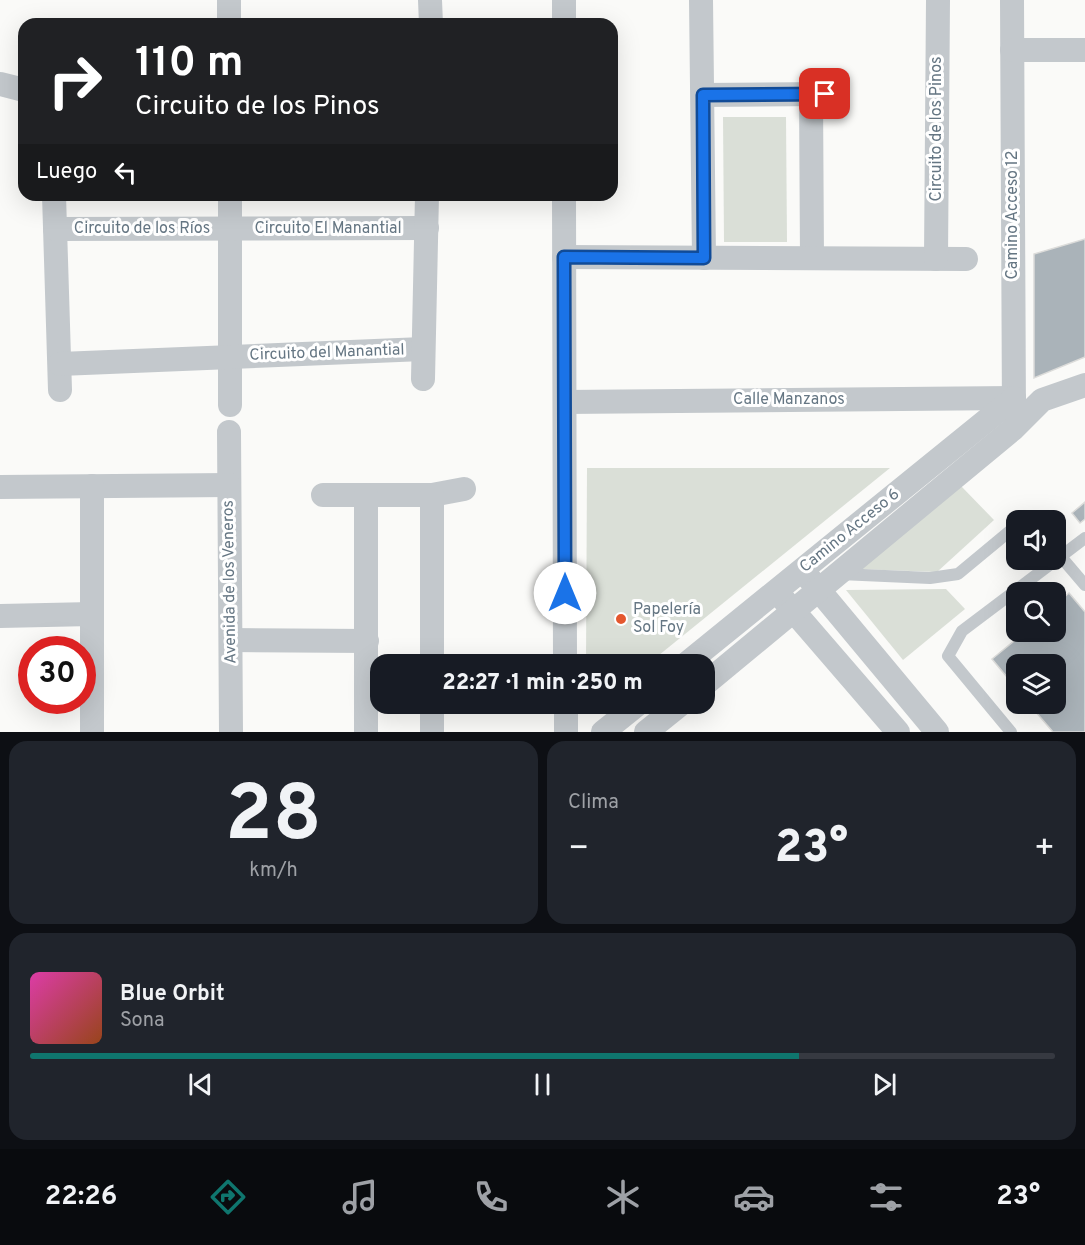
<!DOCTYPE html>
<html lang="es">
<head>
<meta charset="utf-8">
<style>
  body { margin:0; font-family:Overpass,sans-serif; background:#20242c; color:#f1f3f6; height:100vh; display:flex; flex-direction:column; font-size:22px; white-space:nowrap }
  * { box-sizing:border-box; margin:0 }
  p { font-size:20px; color:#9ea1a6 }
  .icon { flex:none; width:33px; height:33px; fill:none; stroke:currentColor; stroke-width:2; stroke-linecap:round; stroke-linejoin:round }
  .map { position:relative; height:732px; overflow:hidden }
  .details { display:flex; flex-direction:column; gap:9px; padding:9px; background:#0d0f14; flex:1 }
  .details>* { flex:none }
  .top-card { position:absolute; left:18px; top:18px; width:600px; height:183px; border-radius:18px; box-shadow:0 6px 24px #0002; background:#202124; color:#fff; overflow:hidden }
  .fabs { position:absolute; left:1006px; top:510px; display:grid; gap:12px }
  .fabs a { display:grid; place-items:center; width:60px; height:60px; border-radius:12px; background:#171b24; box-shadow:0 6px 24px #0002; font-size:30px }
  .speed { position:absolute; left:18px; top:636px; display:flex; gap:12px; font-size:30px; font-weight:700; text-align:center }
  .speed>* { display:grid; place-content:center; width:78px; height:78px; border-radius:50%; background:#171b24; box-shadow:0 6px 24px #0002; line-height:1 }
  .speed .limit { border:9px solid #d22; background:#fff; color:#111 }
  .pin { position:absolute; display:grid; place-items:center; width:51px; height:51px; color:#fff; margin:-26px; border-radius:12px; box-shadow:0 3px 9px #0006 }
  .me { position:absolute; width:66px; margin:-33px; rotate:0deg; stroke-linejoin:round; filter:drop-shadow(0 0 4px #0008) }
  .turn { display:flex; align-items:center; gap:21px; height:126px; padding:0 18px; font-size:27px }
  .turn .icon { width:78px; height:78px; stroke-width:2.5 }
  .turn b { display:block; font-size:42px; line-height:51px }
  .then { display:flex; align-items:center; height:57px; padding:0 18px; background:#0003; gap:12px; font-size:22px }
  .big { font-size:45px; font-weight:800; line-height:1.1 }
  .details .widget { flex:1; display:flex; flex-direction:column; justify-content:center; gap:9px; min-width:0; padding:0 21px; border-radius:18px; background:#20242c }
  .details .dial { align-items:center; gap:0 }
  .dial b { font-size:78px; line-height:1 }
  .song { display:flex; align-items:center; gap:18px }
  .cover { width:72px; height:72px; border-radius:9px; background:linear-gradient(135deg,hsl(320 70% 55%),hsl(20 70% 35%)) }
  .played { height:6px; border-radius:3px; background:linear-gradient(90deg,#0f766e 75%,#363941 75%) }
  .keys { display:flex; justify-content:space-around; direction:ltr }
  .heat { display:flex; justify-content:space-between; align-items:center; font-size:33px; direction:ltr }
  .details .tiles { flex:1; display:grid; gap:9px; grid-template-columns:1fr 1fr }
  .widget:last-child { grid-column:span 2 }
  .trip { position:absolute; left:370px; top:654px; width:345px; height:60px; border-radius:18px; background:#171b24; box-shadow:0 6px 24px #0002; font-weight:800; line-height:60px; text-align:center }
  .tab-bar { display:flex; height:96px; justify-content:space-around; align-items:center; background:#090b0e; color:#9ea1a6 }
  .tab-bar .icon { width:42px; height:42px }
  .tab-bar .current { color:#0f766e }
  .tab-bar b { font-size:27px; color:#f1f3f6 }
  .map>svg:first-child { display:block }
  .green { fill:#dadfd7 }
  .building { fill:#aab3b9; stroke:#dcdcda; stroke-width:1.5 }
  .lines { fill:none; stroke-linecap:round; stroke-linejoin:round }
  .service { stroke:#c3c8cc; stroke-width:12 }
  .minor { stroke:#c3c8cc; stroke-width:24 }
  .route-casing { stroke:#114b97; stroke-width:15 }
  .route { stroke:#1a73e8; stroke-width:10 }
  .poi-dot { fill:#e4572e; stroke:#fff; stroke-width:2 }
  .labels { text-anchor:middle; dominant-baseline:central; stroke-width:6; stroke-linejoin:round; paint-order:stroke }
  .street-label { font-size:16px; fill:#657683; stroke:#fff }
  .poi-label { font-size:16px; fill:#657683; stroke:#fff; text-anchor:start }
</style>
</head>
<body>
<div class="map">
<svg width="1085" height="732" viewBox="0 0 1085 732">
  <rect width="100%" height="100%" fill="#fafaf8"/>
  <g class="green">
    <polygon points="723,117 786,117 787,242 724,242"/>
    <polygon points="587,468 890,468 648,664 586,664"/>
    <polygon points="961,486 994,520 937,572 858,569"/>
    <polygon points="946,589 965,609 903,660 846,590"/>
  </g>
  <g class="building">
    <polygon points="1085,239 1085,357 1034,378 1034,254"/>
    <polygon points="1085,502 1085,519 1080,523 1072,513"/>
    <polygon points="1069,593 1085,612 1085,732 1053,732 1029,704 1056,704 1056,664 1017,664 1017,689 992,659 1025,632 1056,632 1056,604"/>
  </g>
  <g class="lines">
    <g class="service">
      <polyline points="1022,520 1027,516 1030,520"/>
      <polyline points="1056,551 1085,585"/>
      <polyline points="840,574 930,578 958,574 1017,525"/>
      <polyline points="1011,732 948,656 962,631 1085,538"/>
    </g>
    <g class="minor">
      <polyline points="430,0 431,24"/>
      <polyline points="564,0 564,24"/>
      <polyline points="701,0 704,258"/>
      <polyline points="1012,0 1014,415"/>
      <polyline points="229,24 229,0"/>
      <polyline points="1012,50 1085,50"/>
      <polyline points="0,84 24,90"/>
      <polyline points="703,95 825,94"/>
      <polyline points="811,95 812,258"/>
      <polyline points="54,195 60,390"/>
      <polyline points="230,195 230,405"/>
      <polyline points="564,195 565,664"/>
      <polyline points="55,229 427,228"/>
      <polyline points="564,257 966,259"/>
      <polyline points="936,259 938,0"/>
      <polyline points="60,364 423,349"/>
      <polyline points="423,379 427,195"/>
      <polyline points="565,402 1014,398"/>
      <polyline points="229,432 231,732"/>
      <polyline points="0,487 229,485"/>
      <polyline points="323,495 432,495 464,489"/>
      <polyline points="432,495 432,664"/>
      <polyline points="808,577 937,732"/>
      <polyline points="784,600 898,732"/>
      <polyline points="0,616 92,614"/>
      <polyline points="231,640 367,641"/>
      <polyline points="686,664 1014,398"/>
      <polyline points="705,684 1013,429 1042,400 1085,385"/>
      <polyline points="432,704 432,732"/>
      <polyline points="566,704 566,732"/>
      <polyline points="92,732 92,486"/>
      <polyline points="366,732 366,495"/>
      <polyline points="603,732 638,704"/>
      <polyline points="646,732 681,704"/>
    </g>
  </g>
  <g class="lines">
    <defs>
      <polyline id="route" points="565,593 564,257 704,258 703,95 825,94"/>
    </defs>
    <use href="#route" class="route-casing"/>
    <use href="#route" class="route"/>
  </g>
  <circle class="poi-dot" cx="621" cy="619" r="6"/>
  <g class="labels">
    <g class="street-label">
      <text transform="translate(937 129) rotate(-90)">Circuito de los Pinos</text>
      <text transform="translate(1013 215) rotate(-90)">Camino Acceso 12</text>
      <text x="142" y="229">Circuito de los Ríos</text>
      <text x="328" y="229">Circuito El Manantial</text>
      <text transform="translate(327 353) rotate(-2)">Circuito del Manantial</text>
      <text x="789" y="400">Calle Manzanos</text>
      <text transform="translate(850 531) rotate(-39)">Camino Acceso 6</text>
      <text transform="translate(230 582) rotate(-91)">Avenida de los Veneros</text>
    </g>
    <g class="poi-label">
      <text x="633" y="610">Papelería<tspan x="633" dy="18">Sol Foy</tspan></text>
    </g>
  </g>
</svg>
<div class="fabs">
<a><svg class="icon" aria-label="sound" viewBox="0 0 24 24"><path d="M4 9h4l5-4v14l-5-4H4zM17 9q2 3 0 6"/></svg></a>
<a><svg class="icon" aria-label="search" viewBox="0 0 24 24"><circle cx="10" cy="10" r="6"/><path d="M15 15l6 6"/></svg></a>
<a><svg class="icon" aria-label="layers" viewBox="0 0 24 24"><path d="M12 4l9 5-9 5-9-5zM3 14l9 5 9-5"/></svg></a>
</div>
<div class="speed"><div class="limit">30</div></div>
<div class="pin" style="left:825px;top:94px;background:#d93025"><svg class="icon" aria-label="arrive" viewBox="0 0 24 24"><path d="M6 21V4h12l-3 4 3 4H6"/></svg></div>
<svg class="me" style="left:565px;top:593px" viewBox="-20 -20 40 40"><circle r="19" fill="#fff"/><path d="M0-13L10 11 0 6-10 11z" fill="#1a73e8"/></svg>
<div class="trip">22:27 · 1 min · 250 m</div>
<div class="top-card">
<div class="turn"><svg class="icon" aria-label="right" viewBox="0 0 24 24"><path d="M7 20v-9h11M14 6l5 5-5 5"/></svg><div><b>110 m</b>Circuito de los Pinos</div></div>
<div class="then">Luego<svg class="icon" aria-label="left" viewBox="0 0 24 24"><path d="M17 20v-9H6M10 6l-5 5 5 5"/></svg></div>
</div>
</div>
<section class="details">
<div class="tiles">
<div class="widget dial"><b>28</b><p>km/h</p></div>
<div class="widget"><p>Clima</p>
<div class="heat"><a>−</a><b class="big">23°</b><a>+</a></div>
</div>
<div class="widget">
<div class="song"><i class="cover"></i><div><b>Blue Orbit</b><p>Sona</p></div></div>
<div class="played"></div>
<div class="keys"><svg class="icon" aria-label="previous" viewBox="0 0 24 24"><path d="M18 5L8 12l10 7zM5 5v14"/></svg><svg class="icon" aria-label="pause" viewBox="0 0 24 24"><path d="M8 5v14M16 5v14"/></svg><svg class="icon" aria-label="next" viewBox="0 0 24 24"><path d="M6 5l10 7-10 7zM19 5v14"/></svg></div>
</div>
</div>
</section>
<nav class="tab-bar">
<b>22:26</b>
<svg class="icon current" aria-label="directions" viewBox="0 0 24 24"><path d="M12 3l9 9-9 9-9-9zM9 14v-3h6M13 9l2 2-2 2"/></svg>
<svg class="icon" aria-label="music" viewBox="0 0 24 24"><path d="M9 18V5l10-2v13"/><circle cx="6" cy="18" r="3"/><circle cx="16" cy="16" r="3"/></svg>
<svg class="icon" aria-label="phone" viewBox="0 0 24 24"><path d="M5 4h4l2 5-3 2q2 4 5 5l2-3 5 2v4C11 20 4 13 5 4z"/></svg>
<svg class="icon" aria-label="climate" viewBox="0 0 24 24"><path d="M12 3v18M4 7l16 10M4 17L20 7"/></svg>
<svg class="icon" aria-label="car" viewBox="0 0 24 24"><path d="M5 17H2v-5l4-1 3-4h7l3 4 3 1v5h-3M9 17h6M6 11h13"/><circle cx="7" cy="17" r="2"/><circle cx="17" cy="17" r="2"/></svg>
<svg class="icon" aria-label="filters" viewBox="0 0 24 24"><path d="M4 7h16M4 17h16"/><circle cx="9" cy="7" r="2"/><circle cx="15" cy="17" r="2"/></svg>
<b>23°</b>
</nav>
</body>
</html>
